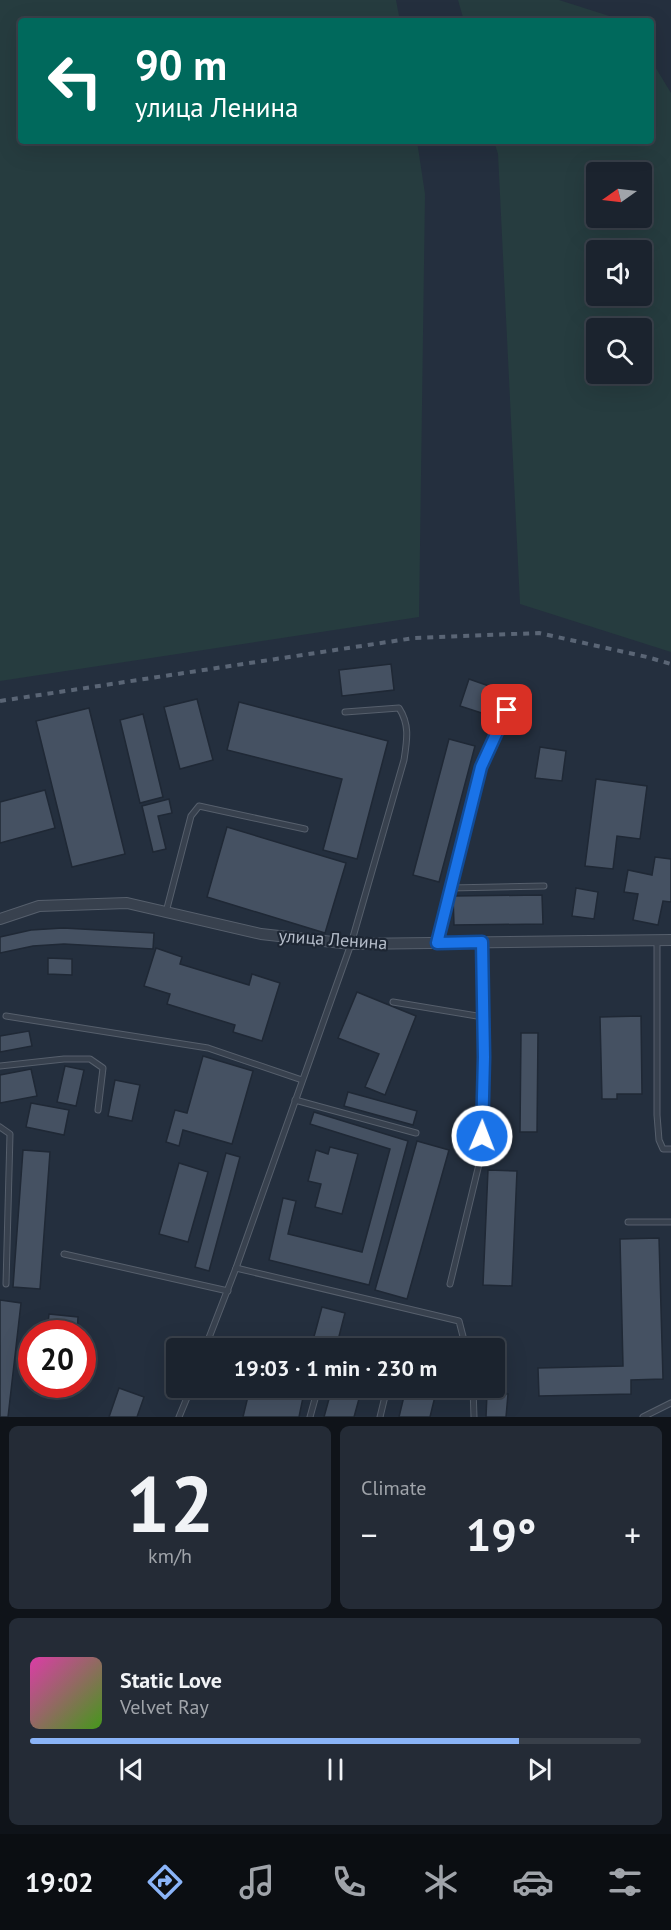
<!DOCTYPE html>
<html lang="en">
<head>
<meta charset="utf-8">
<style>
  body { margin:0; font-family:"PT Sans",sans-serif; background:#242b36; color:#f1f3f6; height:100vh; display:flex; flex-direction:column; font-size:22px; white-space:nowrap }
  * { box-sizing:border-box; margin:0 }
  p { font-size:20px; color:#a0a4aa }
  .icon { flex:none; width:33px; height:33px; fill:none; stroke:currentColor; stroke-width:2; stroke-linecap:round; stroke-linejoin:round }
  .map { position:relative; height:1417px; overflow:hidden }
  .panel { display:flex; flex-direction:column; gap:9px; padding:9px; background:#0f1319; flex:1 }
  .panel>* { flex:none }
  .top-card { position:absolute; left:18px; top:18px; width:636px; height:126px; border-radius:6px; box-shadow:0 6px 24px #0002,0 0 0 2px #39404a; background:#00695c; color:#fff; overflow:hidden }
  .needle { width:39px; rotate:256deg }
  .controls { position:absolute; left:586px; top:162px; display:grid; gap:12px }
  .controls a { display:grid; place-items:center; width:66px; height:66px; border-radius:6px; background:#1b232e; box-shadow:0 6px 24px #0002,0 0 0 2px #39404a; font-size:30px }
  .speed { position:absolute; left:18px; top:1320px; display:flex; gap:12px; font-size:30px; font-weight:700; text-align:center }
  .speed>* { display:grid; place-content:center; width:78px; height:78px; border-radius:50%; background:#1b232e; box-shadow:0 6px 24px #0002,0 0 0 2px #39404a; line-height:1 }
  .speed .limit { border:9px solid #d22; background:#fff; color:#111 }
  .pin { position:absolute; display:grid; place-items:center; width:51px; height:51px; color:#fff; margin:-26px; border-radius:12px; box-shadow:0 3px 9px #0006 }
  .me { position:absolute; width:66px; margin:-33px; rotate:1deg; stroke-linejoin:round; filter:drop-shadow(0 0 4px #0008) }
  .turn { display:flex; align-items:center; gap:21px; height:126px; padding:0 18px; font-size:27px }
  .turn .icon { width:78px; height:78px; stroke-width:2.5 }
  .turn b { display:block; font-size:42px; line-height:51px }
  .big { font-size:45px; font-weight:600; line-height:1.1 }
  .panel .widget { flex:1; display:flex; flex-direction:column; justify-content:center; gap:9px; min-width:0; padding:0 21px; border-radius:9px; background:#242b36 }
  .panel .dial { align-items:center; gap:0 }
  .dial b { font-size:78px; line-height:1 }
  .song { display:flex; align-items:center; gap:18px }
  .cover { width:72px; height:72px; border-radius:9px; background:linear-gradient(135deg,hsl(320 70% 55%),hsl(100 70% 35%)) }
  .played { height:6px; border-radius:3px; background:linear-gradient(90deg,#8ab4f8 80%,#39404a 80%) }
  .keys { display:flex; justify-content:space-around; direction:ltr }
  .heat { display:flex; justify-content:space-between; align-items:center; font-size:33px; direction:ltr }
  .panel .tiles { flex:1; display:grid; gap:9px; grid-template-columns:1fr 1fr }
  .widget:last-child { grid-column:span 2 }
  .trip { position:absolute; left:166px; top:1338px; width:339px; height:60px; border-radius:6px; background:#1b232e; box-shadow:0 6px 24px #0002,0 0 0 2px #39404a; font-weight:600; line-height:60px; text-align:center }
  .tabs { display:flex; height:96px; justify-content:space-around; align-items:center; background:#0b0e12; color:#a0a4aa }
  .tabs .icon { width:42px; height:42px }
  .tabs .active { color:#8ab4f8 }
  .tabs b { font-size:27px; color:#f1f3f6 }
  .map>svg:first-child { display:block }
  .green { fill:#263c3f; fill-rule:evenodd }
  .building { fill:#455162; stroke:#1f2835; stroke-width:1.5 }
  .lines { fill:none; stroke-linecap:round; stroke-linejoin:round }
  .lane-casing { stroke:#565f6c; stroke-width:7 }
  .street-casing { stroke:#565f6c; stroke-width:12 }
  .lane { stroke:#38414e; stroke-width:5 }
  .street { stroke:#38414e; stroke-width:10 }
  .rail { stroke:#5a6575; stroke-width:4; stroke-dasharray:6 6; stroke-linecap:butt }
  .route-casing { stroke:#114b97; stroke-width:15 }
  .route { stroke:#1a73e8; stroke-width:10 }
  .labels { text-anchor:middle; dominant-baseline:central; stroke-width:4.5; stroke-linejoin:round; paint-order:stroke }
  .street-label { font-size:18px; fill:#b4bcc9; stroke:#1d2633 }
</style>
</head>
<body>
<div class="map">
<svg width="671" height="1417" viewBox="0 0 671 1417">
  <rect width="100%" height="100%" fill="#242f3e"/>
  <g class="green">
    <polygon points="0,0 396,0 400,21 21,21 21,141 417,141 425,194 419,617 0,681"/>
    <polygon points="458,0 559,0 625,21 464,21"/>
    <path d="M 651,60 L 671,93 L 671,652 L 520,604 L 498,154 L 494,141 L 651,141 ZM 597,172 L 642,172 L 642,218 L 597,218 ZM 597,250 L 642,250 L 642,296 L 597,296 ZM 597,328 L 642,328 L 642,374 L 597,374 Z"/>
  </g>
  <g class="building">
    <polygon points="391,664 394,690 342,696 339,670"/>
    <polygon points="469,679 506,692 497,718 460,706"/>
    <polygon points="197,699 213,760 180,769 164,707"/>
    <polygon points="239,702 388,741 357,859 323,850 342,779 227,750"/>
    <polygon points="89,708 125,854 72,867 36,721"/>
    <polygon points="143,714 163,797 140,803 120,720"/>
    <polygon points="449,739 475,746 439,882 413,875"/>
    <polygon points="540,747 566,751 562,781 535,778"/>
    <polygon points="596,779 647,786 640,839 617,836 613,869 585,866"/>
    <polygon points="45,790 55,828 0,843 0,802"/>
    <polygon points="169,799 172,813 158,816 166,849 153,852 142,806"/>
    <polygon points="227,827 346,863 325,933 207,897"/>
    <polygon points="655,857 671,859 671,902 663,901 658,925 633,920 638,894 624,892 628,870 652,875"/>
    <polygon points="576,888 598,892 594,919 572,916"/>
    <polygon points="542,895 543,924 454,925 453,896"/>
    <polygon points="63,928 154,933 153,949 64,944 33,946 0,953 0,937 31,930"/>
    <polygon points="156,948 182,957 180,964 249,985 252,974 280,983 262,1041 233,1032 235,1025 167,1004 170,994 144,986"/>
    <polygon points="48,958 72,959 72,975 48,974"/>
    <polygon points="357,992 416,1016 385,1095 365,1087 379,1054 338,1038"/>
    <polygon points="641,1016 642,1094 617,1094 617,1099 602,1099 600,1017"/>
    <polygon points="29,1031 32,1046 0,1052 0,1036"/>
    <polygon points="521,1033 538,1033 537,1132 520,1132"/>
    <polygon points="203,1056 253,1071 232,1144 183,1130 179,1146 166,1142 175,1110 187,1113"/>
    <polygon points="65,1066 84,1070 76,1106 57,1102"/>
    <polygon points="31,1069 37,1096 0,1103 0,1075"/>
    <polygon points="115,1080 140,1085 132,1121 108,1116"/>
    <polygon points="348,1092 417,1111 413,1125 344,1106"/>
    <polygon points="31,1103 69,1110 64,1135 26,1127"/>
    <polygon points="314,1112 408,1141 369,1285 269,1260 283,1198 296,1201 288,1234 362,1252 390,1149 310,1124"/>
    <polygon points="417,1141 449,1150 407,1299 375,1290"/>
    <polygon points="330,1147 358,1154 342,1214 315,1207 321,1184 308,1181 316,1150 328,1154"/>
    <polygon points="23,1150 50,1152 40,1289 13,1287"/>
    <polygon points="226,1153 240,1157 209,1271 195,1267"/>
    <polygon points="179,1163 208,1172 188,1242 159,1234"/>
    <polygon points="488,1170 517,1171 512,1286 483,1285"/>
    <polygon points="659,1238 663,1379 631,1380 631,1394 539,1396 538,1368 623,1366 620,1239"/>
    <polygon points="0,1300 21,1303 8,1417 0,1417"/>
    <polygon points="322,1307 345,1313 336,1348 312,1344"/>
    <polygon points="49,1314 78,1317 77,1334 47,1334"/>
    <polygon points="261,1337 312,1348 259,1348"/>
    <polygon points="119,1388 144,1397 137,1417 109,1417"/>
    <polygon points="250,1388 305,1388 299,1417 243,1417"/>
    <polygon points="332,1388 362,1388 354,1417 324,1417"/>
    <polygon points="406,1388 437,1388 430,1417 399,1417"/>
    <polygon points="487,1393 508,1394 506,1417 486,1417"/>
  </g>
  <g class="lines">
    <defs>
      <g id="lane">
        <polyline points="450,888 544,886"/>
        <polyline points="166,912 191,816 199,806 305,829"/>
        <polyline points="657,940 657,1115 659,1140 663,1149 671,1149"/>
        <polyline points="437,943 481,767 508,710"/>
        <polyline points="393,1002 483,1017"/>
        <polyline points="6,1016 208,1048 302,1080"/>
        <polyline points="0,1066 64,1059 90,1059 103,1068 98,1110"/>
        <polyline points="295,1100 416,1133"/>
        <polyline points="0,1127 10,1134 6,1284"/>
        <polyline points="628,1222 671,1222"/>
        <polyline points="64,1254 228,1291"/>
        <polyline points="236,1268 459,1321 466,1348"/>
        <polyline points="450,1284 481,1156 484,1057 482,942"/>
        <polyline points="348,1342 372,1348"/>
        <path d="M 205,1348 L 236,1268 L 351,944 L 404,760 C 407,740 410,725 399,708 L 345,712"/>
        <polyline points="473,1388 474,1417"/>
        <polyline points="179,1417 191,1388"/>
        <polyline points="310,1417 318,1388"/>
        <polyline points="380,1417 387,1388"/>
        <polyline points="643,1417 671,1403"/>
      </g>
      <polyline id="street" points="0,919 39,906 127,903 261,934 351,944 671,940"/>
    </defs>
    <use href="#lane" class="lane-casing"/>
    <use href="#street" class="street-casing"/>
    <use href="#lane" class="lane"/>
    <use href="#street" class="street"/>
    <polyline class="rail" points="0,701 414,638 539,633 647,657 671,664"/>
  </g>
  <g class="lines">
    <defs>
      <polyline id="route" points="482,1136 484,1057 482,942 437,943 481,767 507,710"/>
    </defs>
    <use href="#route" class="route-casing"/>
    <use href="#route" class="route"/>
  </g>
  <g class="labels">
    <g class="street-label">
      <text transform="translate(333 939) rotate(4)">улица Ленина</text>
    </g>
  </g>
</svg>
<div class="controls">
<a><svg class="needle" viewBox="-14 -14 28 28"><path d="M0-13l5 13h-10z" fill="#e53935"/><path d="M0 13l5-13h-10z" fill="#a0a4aa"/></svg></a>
<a><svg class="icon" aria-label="sound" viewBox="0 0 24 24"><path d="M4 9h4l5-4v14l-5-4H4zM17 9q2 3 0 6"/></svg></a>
<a><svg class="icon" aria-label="search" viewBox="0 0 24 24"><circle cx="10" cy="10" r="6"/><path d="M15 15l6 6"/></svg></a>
</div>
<div class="speed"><div class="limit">20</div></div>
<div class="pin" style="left:507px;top:710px;background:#d93025"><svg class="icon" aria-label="arrive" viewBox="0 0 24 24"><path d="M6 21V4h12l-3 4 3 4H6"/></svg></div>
<svg class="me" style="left:482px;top:1136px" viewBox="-20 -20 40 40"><circle r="17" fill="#1a73e8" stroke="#fff" stroke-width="3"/><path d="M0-11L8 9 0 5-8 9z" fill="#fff"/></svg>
<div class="trip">19:03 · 1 min · 230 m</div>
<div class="top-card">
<div class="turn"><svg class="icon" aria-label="left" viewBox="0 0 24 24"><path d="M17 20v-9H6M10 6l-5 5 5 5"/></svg><div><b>90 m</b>улица Ленина</div></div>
</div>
</div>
<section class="panel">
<div class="tiles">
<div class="widget dial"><b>12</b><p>km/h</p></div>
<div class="widget"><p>Climate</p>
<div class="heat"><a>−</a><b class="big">19°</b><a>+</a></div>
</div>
<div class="widget">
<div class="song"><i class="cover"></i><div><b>Static Love</b><p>Velvet Ray</p></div></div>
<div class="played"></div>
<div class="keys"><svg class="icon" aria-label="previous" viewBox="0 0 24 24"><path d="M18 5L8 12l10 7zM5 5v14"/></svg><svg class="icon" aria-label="pause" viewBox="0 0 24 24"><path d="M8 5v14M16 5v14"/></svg><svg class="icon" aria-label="next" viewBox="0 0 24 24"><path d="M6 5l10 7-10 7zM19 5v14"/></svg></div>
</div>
</div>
</section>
<nav class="tabs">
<b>19:02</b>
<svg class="icon active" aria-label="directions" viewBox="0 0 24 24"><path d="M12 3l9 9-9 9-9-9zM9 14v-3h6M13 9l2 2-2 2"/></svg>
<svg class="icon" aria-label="music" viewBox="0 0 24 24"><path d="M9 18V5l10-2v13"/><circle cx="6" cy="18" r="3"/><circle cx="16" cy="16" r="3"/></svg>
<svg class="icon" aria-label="phone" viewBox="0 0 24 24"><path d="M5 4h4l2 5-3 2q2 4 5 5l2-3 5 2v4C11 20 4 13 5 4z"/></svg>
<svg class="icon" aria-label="climate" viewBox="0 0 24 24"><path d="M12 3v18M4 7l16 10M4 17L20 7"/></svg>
<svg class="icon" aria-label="car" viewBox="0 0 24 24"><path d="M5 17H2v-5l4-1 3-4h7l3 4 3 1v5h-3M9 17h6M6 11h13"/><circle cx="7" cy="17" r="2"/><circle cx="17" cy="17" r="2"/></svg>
<svg class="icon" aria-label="filters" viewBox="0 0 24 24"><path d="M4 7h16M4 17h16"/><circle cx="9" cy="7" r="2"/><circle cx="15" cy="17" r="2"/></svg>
</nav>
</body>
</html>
